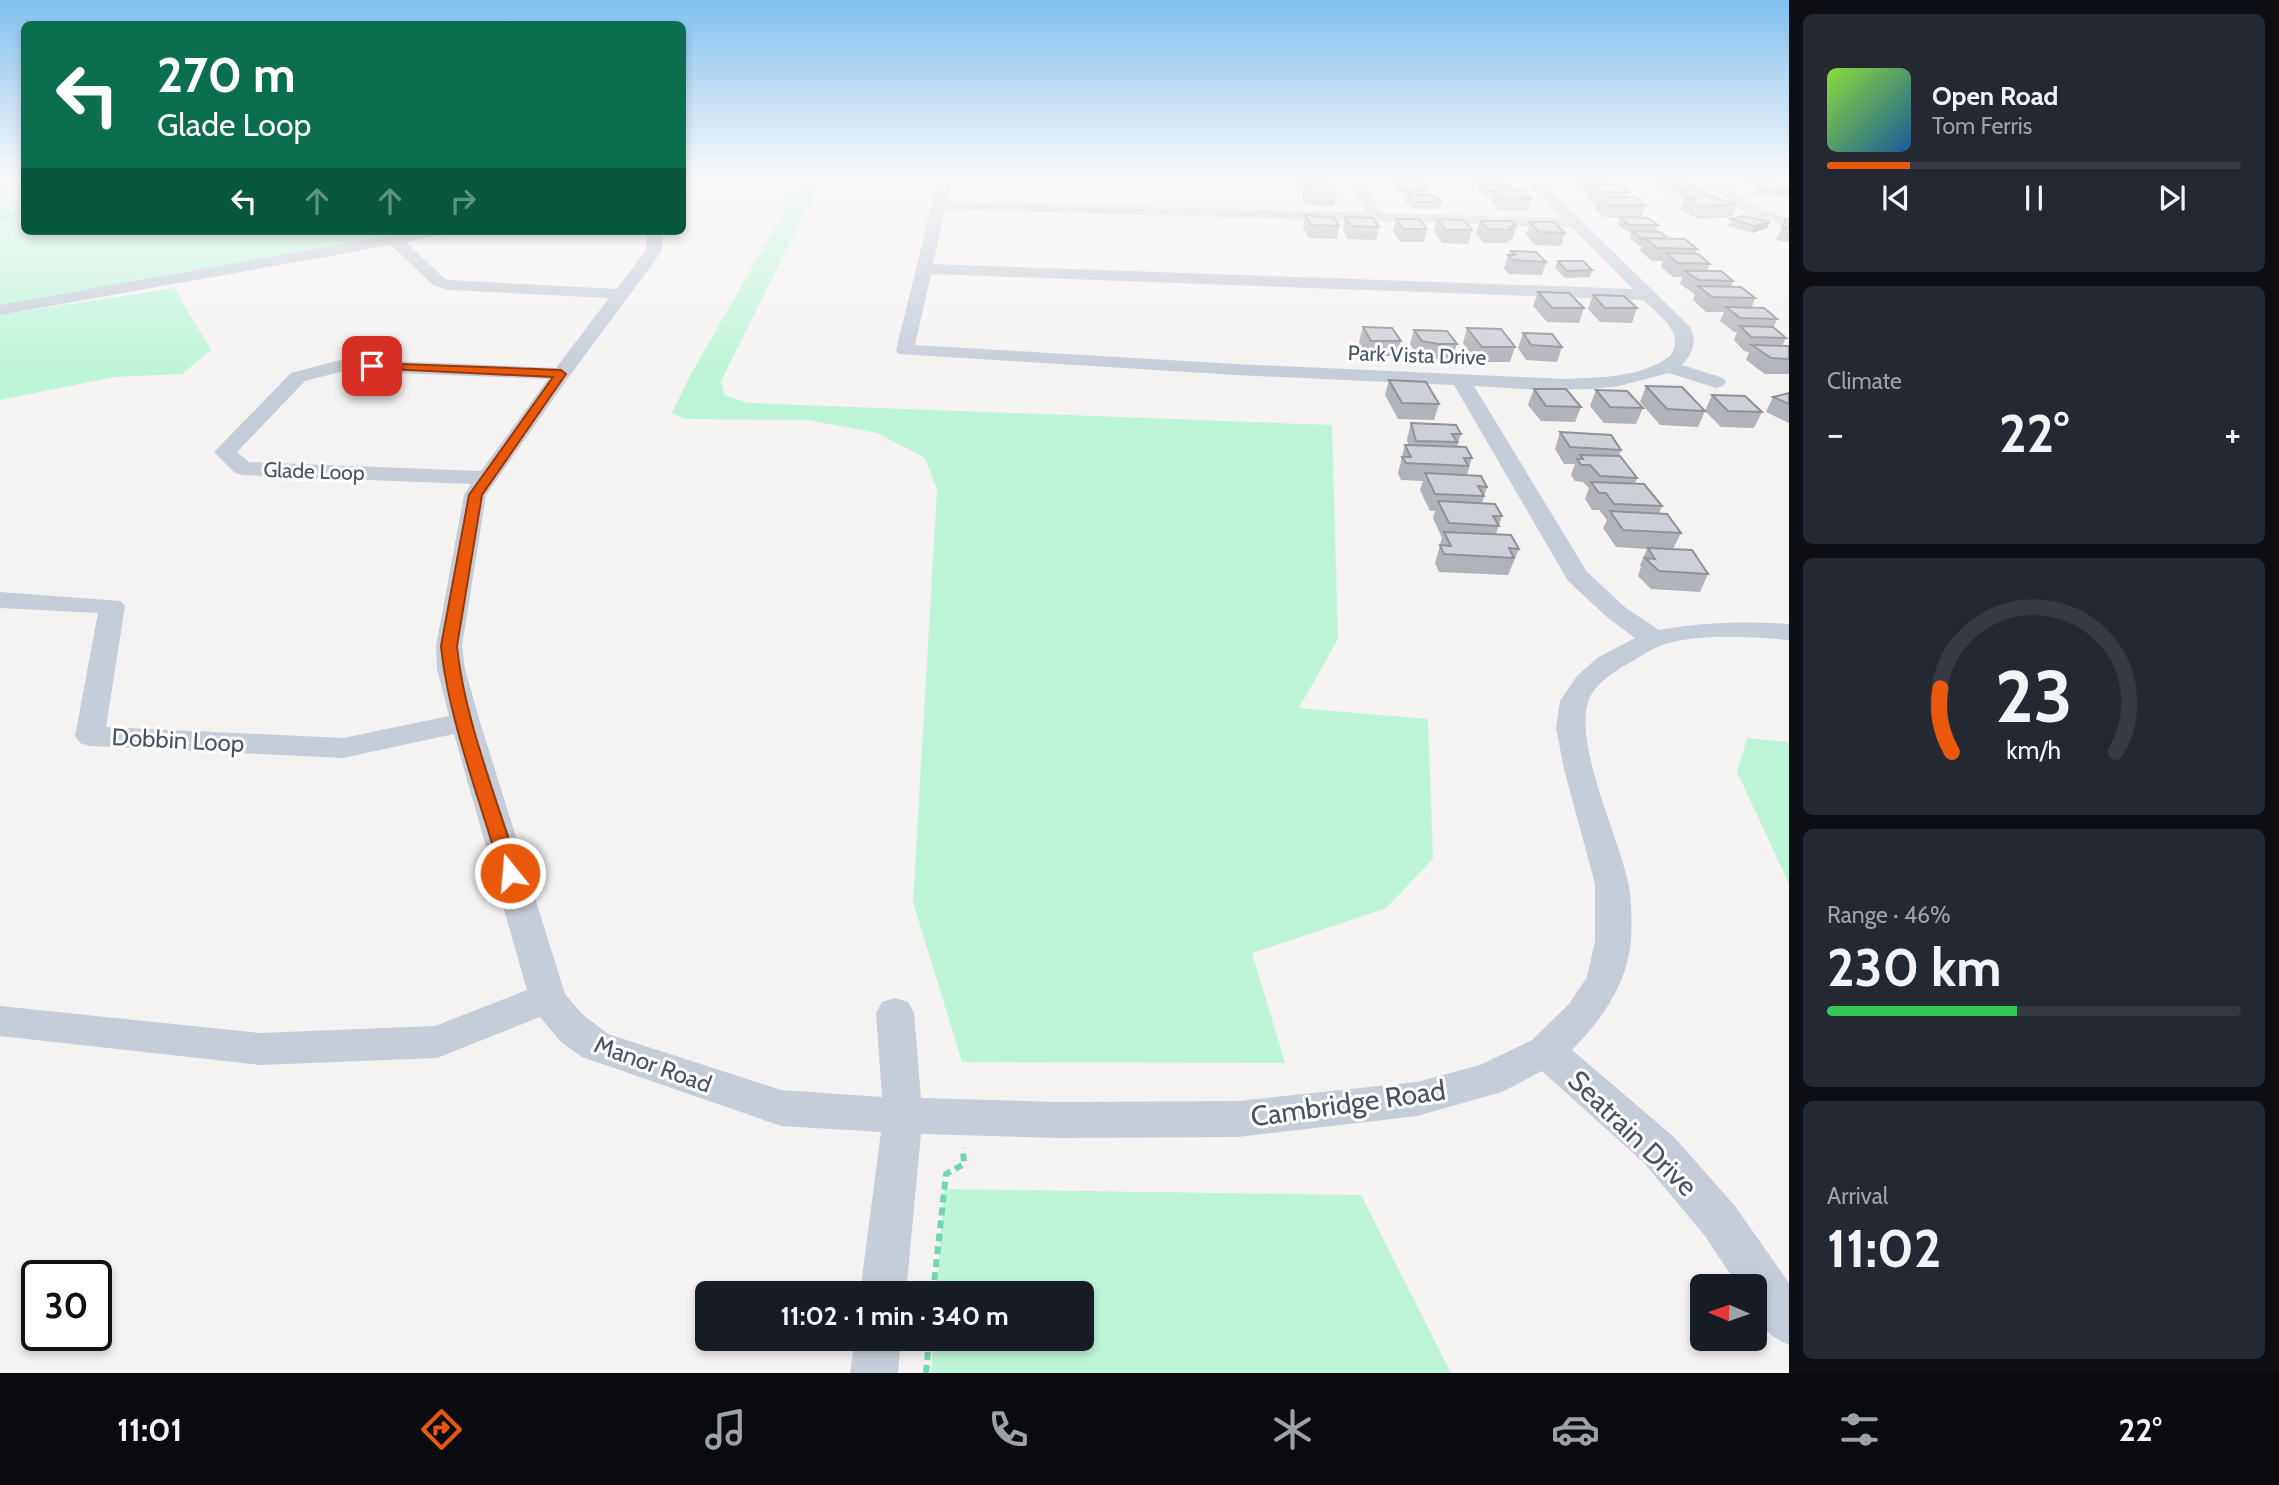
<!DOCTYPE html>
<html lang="en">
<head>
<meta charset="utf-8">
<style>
  body { margin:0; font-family:Cabin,sans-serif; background:#242831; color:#f1f3f6; height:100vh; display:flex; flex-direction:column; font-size:26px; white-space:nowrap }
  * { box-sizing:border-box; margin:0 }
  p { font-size:23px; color:#9ea1a6 }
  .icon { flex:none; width:38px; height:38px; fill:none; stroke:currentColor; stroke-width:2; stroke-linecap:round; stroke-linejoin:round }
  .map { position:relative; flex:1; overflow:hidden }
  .details { display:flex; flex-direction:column; gap:14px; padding:14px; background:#0d0f14; width:490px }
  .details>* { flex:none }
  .banner { position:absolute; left:21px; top:21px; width:665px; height:214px; border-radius:10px; box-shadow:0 4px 10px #0003; background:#0b6e4f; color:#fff; overflow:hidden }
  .needle { width:46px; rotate:272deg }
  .tools { position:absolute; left:1690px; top:1274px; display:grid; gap:14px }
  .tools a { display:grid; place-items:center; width:77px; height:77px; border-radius:10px; background:#171b24; box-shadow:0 4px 10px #0003; font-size:35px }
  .speed { position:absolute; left:21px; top:1260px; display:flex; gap:14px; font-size:35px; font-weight:700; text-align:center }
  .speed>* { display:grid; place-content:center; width:91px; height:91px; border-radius:50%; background:#171b24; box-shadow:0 4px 10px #0003; line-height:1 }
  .speed .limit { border:4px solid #111; border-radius:10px; background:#fff; color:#111 }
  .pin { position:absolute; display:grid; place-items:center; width:60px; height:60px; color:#fff; margin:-30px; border-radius:14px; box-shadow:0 4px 10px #0006 }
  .me { position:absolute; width:77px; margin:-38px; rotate:343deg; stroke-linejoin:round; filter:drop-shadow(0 0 5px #0008) }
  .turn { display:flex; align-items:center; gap:24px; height:147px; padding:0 21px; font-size:32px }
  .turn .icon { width:91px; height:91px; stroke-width:2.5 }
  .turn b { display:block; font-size:49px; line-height:60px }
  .lanes { display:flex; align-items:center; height:66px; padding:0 21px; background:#0003; justify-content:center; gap:35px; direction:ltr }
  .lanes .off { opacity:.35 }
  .big { font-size:52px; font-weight:700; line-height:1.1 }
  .details .tile { flex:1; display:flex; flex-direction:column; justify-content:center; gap:10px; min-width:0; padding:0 24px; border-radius:10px; background:#242831 }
  .details .dial { align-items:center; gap:0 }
  .dial svg { height:182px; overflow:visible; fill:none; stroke:#363941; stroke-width:7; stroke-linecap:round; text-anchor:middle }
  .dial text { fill:#f1f3f6; stroke:none }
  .song { display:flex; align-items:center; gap:21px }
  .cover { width:84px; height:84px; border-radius:10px; background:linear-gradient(135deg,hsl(90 70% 55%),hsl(210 70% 35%)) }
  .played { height:7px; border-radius:4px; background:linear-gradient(90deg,#ea580c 20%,#363941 20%) }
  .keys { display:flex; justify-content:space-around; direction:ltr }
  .heat { display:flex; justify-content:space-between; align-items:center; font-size:38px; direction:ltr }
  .charge { height:10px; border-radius:5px; background:linear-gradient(90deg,#34c759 46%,#363941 0) }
  .trip { position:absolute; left:695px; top:1281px; width:399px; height:70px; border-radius:10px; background:#171b24; box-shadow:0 4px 10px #0003; font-weight:700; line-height:70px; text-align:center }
  .menu { display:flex; height:112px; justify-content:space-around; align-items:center; background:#090b0e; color:#9ea1a6 }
  .menu .icon { width:49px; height:49px }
  .menu .current { color:#ea580c }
  .menu b { font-size:32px; color:#f1f3f6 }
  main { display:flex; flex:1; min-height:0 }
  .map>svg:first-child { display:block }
  .green { fill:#bef5d9 }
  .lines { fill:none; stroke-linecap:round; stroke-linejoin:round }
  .path-far1 { stroke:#72d7b0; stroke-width:2.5; stroke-dasharray:2.5 2; stroke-linecap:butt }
  .path { stroke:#72d7b0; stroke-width:6; stroke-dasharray:8 5; stroke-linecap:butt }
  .minor { fill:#c5cdd8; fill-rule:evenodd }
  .wall { fill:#b1b3ba }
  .shaded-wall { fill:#909297 }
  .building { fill:#ced0d8; stroke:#909297; stroke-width:2 }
  .route { fill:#ea580c; stroke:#983908; stroke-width:2 }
  .labels { text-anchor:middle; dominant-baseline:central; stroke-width:6; stroke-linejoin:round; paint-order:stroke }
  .far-street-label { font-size:21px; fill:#485362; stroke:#fff }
  .street-label { font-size:24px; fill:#485362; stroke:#fff }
  .near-street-label { font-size:28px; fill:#485362; stroke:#fff }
</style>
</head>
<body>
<main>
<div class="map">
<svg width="1789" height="1373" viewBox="0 0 1789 1373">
  <rect width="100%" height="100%" fill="#f5f2f2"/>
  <g class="green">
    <polygon points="0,180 24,180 24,231 435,231 0,308"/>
    <polygon points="802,180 821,180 721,381 724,395 748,403 1332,425 1338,639 1299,708 1428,719 1433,859 1386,908 1252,953 1285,1063 962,1062 913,902 937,490 925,458 877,433 808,420 685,419 672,413 691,374"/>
    <polygon points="174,288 211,350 182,374 114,377 0,400 0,315"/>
    <polygon points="1747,738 1789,742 1789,884 1737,772"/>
    <polygon points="944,1189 1361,1195 1451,1373 931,1373 934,1339 1082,1339 1082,1293 937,1293"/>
  </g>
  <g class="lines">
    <polyline class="path-far1" points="0,217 24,214"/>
    <g class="path">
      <polyline points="933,1293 946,1174 964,1164 963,1148"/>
      <polyline points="926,1373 929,1339"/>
    </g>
    <g class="minor">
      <path d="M 938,180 L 952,180 L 947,201 L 1367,213 L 1347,180 L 1361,180 L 1382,213 L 1562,218 L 1525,180 L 1540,180 L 1689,326 C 1698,341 1693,353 1682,365 L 1723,378 L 1726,382 L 1723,386 L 1716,388 L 1669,373 L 1619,386 L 1593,389 L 1540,390 L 1474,386 L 1587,572 L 1626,608 L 1659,630 C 1703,622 1745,621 1789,624 L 1789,640 C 1749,637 1702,633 1662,645 C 1651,649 1640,657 1629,663 C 1615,671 1593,685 1588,702 C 1575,748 1618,835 1628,882 C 1632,899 1632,923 1631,940 C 1627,985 1602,1019 1572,1050 L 1674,1137 L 1735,1206 L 1789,1283 L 1789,1345 C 1760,1333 1755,1315 1755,1286 L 1738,1286 L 1705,1236 L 1644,1163 L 1542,1071 L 1502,1092 L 1417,1116 L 1238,1137 L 1059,1138 L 921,1134 L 906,1293 L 860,1293 L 881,1132 L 781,1126 L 582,1057 L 561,1042 L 540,1017 L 437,1058 L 260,1065 L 0,1036 L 0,1006 L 260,1033 L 435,1026 L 527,990 L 454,734 L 343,758 L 90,746 L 80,743 L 75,736 L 98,613 L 0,608 L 0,592 L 121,601 L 125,606 L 106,727 L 343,738 L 449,716 L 437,669 L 436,646 L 464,495 L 471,484 L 243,475 L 235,473 L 214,452 L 291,373 L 344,359 L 556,368 L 609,298 L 449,290 L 433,285 L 391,245 L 0,315 L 0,305 L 416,231 L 449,231 L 446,234 L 406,242 L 445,279 L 450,280 L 617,289 L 646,250 L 647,231 L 663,231 L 662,251 L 568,378 L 486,495 L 462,646 L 465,669 L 480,722 L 565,994 L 582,1014 L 608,1034 L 781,1090 L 882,1097 L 876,1013 L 882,1002 L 895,998 L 908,1002 L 914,1013 L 921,1098 L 1059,1102 L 1238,1101 L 1417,1082 L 1480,1065 L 1532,1040 L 1569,1004 L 1587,977 L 1595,941 L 1595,884 L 1564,769 L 1556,728 L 1560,701 L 1577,676 L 1597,658 L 1635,638 L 1608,618 L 1568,581 L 1454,385 L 1236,375 L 898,354 L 896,350 ZM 945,209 L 1571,227 L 1633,289 L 933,264 ZM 931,274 L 1643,300 C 1658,315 1687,333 1670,356 C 1641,378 1601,377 1567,379 L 1236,364 L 915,345 ZM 344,371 L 548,379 L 481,471 L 249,462 L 237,452 L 305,381 Z"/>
      <polygon points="1700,180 1716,180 1759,209 1789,218 1789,227 1749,215"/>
      <polygon points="855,1339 901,1339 898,1373 850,1373"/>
    </g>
  </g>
  <g class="wall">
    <polygon points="1291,180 1328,180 1328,186 1337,193 1334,206 1306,205 1302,197 1303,192 1297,192 1294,185 1295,181"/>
    <polygon points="1388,180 1419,180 1418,182 1427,189 1425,195 1441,202 1439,209 1412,208 1405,201 1407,195 1403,195 1394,188 1395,184 1390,184"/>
    <polygon points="1470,180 1504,180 1502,185 1531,199 1527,211 1499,210 1492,202 1494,197 1485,197 1479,191 1480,185 1474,185"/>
    <polygon points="1575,180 1601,180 1607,185 1628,192 1627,197 1646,205 1641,218 1658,225 1656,232 1669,239 1697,249 1695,254 1710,264 1707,271 1733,281 1731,287 1755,298 1752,307 1777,319 1774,327 1786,338 1782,346 1789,346 1789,374 1765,374 1746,360 1749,352 1744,351 1734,340 1737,332 1734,332 1720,321 1724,312 1706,312 1693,300 1695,294 1680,284 1682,277 1673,277 1661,267 1663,261 1652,261 1640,251 1642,246 1639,246 1630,238 1632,231 1627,231 1617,224 1620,218 1604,217 1595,209 1597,204 1594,204 1586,197 1587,192 1581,192 1573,185"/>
    <polygon points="1648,180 1684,180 1697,187 1696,190 1711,197 1737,204 1732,217 1698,219 1681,210 1684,200 1679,196 1680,193 1668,192 1658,185 1659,181 1650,181"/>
    <polygon points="1737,180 1766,180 1765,184 1789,189 1789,197 1759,196 1753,192 1755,186 1759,185 1743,185"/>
    <polygon points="1305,215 1339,226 1337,239 1309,238 1303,228"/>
    <polygon points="1345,217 1379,227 1376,240 1348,239 1343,230"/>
    <polygon points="1396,219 1427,229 1424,242 1400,242 1393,232"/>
    <polygon points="1437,219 1472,230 1468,244 1442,243 1434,232"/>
    <polygon points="1731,219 1767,228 1752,233 1728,226"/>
    <polygon points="1786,219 1789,219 1789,242 1776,240"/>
    <polygon points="1480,221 1516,227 1512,240 1509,240 1508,243 1484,243 1476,234"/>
    <polygon points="1530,222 1565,233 1561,246 1535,245 1526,235"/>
    <polygon points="1511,251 1546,262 1542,275 1509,274 1504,269 1508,255 1510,255"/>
    <polygon points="1558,261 1592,270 1590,277 1565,278 1555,268"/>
    <polygon points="1538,292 1584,308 1579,323 1547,322 1533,306"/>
    <polygon points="1593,295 1637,308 1632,323 1600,322 1588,309"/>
    <polygon points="1363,327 1401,341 1397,356 1367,356 1359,342"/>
    <polygon points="1467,328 1515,347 1510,362 1477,362 1463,343"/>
    <polygon points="1414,330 1457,344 1452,359 1434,359 1418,356 1410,344"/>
    <polygon points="1523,333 1562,347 1557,362 1526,360 1518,348"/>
    <polygon points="1389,380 1439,404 1434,420 1398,419 1385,395"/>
    <polygon points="1646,386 1705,411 1698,427 1660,425 1640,402"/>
    <polygon points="1534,389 1581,407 1575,422 1541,421 1528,405"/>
    <polygon points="1596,390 1643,408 1636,424 1604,423 1590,406"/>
    <polygon points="1789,393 1789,423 1766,412 1773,397"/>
    <polygon points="1712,395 1762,412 1754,428 1721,427 1705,411"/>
    <polygon points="1411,423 1461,434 1457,447 1472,458 1467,475 1487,487 1482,503 1502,516 1496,534 1519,549 1508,575 1439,572 1435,563 1442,538 1433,518 1435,511 1430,511 1420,490 1423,481 1401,480 1398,473 1405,445 1408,445 1407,439"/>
    <polygon points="1560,432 1621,450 1619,456 1637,478 1635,483 1662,506 1659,514 1681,533 1673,549 1708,574 1700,592 1651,589 1638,576 1641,567 1640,565 1647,549 1616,547 1603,528 1607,520 1599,510 1592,510 1585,499 1589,488 1583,482 1575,481 1571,475 1575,464 1564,464 1555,449"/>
  </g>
  <polygon class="shaded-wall" points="1770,222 1767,228 1752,233 1755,226"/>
  <g class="building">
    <polygon points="1299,180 1328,180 1329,181 1300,180"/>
    <polygon points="1576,180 1600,180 1607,185 1583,186"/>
    <polygon points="1661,180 1684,180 1697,187 1670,186"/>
    <polygon points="1396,182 1421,182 1427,189 1405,189"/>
    <polygon points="1774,183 1789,189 1789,191 1761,190 1755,186 1761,186 1759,185"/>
    <polygon points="1304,185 1332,186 1337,193 1309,193"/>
    <polygon points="1480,185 1509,185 1515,191 1486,191"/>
    <polygon points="1590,185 1619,185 1628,192 1598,192"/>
    <polygon points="1496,190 1524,191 1531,199 1503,198"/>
    <polygon points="1681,190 1700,190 1711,197 1691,197"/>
    <polygon points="1407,195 1435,195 1441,202 1414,202"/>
    <polygon points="1708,196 1737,204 1703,206 1685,198"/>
    <polygon points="1599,197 1635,197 1646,205 1609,205"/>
    <polygon points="1305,215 1334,218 1339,226 1311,225"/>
    <polygon points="1743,216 1770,222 1755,226 1731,219"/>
    <polygon points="1345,217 1373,218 1379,227 1351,226"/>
    <polygon points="1620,217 1648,218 1658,225 1629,225"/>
    <polygon points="1396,219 1419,219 1427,229 1403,229"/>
    <polygon points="1437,219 1464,220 1472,230 1446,230"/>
    <polygon points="1786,219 1789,219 1789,228 1782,227"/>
    <polygon points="1480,221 1511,221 1516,227 1509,227 1512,230 1488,229"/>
    <polygon points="1530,222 1554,222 1565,233 1539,232"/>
    <polygon points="1632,231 1660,232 1669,239 1642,239"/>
    <polygon points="1645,238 1685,239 1697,249 1657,248"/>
    <polygon points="1511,251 1536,252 1546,262 1513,260 1508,255 1515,255"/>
    <polygon points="1666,253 1698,254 1710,264 1678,263"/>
    <polygon points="1558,261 1583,261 1592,270 1567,271"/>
    <polygon points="1685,271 1721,271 1733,281 1699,280"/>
    <polygon points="1698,286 1741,287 1755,298 1712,297"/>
    <polygon points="1538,292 1569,293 1584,308 1552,308"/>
    <polygon points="1593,295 1624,296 1637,308 1605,308"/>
    <polygon points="1726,307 1764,308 1777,319 1740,318"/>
    <polygon points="1740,326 1773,327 1786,338 1751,337"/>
    <polygon points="1363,327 1392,328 1401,341 1371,341"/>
    <polygon points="1467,328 1501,329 1515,347 1482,347"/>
    <polygon points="1414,330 1447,331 1457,344 1438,344 1422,341"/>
    <polygon points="1523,333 1552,334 1562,347 1531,345"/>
    <polygon points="1752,345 1789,346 1789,359 1771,358"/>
    <polygon points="1389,380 1426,382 1439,404 1402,403"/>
    <polygon points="1646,386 1682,387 1705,411 1667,409"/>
    <polygon points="1534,389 1566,389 1581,407 1546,406"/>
    <polygon points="1596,390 1627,391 1643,408 1610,407"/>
    <polygon points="1789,393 1789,404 1773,397"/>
    <polygon points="1712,395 1745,396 1762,412 1728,411"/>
    <polygon points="1411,423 1456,425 1461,434 1452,434 1457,442 1416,441"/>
    <polygon points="1560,432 1611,435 1621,450 1570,447"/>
    <polygon points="1405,445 1466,447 1472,458 1464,458 1468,466 1406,463 1402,457 1411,457"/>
    <polygon points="1580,455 1620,456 1637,478 1600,476 1590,465 1581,465 1577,459 1583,459"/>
    <polygon points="1425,473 1481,476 1487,487 1478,486 1484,496 1435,494"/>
    <polygon points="1591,482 1644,484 1662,506 1614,504 1606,493 1599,493"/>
    <polygon points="1438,501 1495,504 1502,516 1493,516 1499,526 1449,523"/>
    <polygon points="1610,511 1667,514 1681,533 1623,530"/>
    <polygon points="1444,532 1511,535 1519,549 1509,548 1514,558 1444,554 1440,545 1451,546"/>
    <polygon points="1648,548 1692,550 1708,574 1659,571 1645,558 1655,559"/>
  </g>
  <linearGradient id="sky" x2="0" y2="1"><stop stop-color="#81c0ee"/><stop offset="0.48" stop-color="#faf9f9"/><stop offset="1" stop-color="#faf9f9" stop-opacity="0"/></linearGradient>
  <rect width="1789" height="372" fill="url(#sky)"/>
  <path class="route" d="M 372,363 L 561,370 L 566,374 L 482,495 L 457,646 C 464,718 498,803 520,873 L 517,878 L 504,878 L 501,873 C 481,803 448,718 441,646 L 469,495 L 553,377 L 368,368 L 366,366 Z"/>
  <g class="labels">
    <g class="far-street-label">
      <text transform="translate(1417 355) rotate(2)">Park Vista Drive</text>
      <text transform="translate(314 471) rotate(2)">Glade Loop</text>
    </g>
    <g class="street-label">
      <text transform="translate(178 740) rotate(3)">Dobbin Loop</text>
      <text transform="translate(653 1064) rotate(20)">Manor Road</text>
    </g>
    <g class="near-street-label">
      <text transform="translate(1348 1103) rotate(-8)">Cambridge Road</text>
      <text transform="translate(1633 1133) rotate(44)">Seatrain Drive</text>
    </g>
  </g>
</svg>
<div class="tools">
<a><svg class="needle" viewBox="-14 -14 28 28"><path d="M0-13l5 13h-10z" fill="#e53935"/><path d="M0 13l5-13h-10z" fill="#9ea1a6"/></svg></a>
</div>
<div class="speed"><div class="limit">30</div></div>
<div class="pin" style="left:372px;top:366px;background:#d93025"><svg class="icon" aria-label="arrive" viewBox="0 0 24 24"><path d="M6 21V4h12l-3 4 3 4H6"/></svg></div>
<svg class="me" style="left:510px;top:873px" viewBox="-20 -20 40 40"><circle r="17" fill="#ea580c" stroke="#fff" stroke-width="3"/><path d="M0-11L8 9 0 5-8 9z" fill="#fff"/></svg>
<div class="trip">11:02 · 1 min · 340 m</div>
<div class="banner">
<div class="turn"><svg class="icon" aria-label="left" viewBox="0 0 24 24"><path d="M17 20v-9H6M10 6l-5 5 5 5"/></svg><div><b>270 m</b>Glade Loop</div></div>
<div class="lanes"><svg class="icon" aria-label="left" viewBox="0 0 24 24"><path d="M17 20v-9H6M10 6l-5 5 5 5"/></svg><svg class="icon off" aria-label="ahead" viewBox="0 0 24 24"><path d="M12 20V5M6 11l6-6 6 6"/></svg><svg class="icon off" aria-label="ahead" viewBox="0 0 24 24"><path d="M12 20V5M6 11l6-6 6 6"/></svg><svg class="icon off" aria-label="right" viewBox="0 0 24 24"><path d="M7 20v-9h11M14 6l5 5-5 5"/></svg></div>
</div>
</div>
<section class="details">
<div class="tile">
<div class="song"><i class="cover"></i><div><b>Open Road</b><p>Tom Ferris</p></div></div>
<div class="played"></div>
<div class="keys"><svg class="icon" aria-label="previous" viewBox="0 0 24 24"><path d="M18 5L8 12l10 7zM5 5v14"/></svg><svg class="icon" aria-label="pause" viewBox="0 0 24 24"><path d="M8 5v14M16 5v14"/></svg><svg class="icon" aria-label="next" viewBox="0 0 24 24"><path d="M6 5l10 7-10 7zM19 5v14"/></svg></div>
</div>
<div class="tile"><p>Climate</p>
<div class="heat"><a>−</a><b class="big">22°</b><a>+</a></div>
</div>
<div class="tile dial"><svg viewBox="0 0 100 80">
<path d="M14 69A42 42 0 1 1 86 69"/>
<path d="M14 69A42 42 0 0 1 9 41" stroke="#ea580c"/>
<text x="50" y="56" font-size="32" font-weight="700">23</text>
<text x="50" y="72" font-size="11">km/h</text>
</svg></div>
<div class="tile"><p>Range · 46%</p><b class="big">230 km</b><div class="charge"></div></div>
<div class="tile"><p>Arrival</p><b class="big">11:02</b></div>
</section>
</main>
<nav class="menu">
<b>11:01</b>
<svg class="icon current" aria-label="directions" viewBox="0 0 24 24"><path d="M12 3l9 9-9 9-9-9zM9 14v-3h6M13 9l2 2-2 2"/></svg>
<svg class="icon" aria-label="music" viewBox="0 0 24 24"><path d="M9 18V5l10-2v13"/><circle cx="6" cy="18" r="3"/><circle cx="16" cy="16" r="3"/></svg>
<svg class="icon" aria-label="phone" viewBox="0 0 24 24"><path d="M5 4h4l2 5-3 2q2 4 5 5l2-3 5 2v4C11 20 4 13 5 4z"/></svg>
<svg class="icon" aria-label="climate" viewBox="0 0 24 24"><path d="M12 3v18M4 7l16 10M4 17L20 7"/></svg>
<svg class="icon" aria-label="car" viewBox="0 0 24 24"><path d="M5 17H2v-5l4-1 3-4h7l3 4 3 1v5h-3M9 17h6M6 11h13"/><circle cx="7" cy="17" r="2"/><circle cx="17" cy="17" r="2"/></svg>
<svg class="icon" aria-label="filters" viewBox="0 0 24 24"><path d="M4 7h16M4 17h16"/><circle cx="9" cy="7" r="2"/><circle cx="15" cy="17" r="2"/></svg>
<b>22°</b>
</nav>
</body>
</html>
